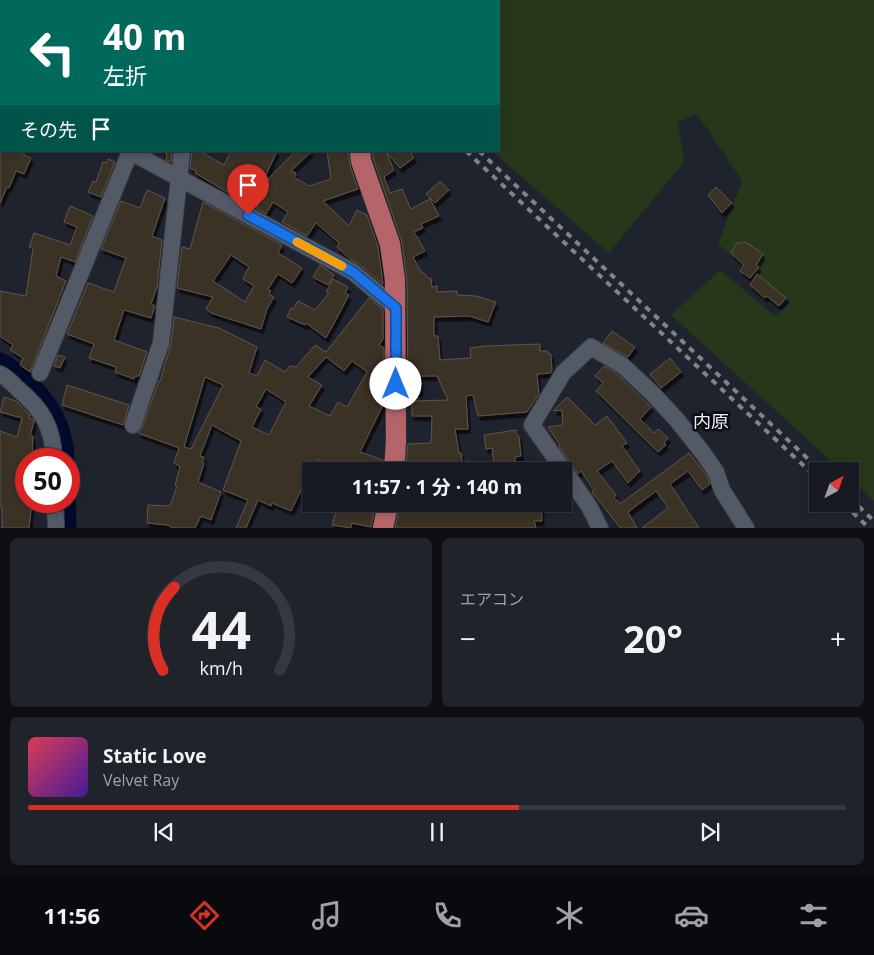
<!DOCTYPE html>
<html lang="ja">
<head>
<meta charset="utf-8">
<style>
  body { margin:0; font-family:"Open Sans","Noto Sans JP",sans-serif; background:#20232a; color:#f1f3f6; height:100vh; display:flex; flex-direction:column; font-size:19px; white-space:nowrap }
  * { box-sizing:border-box; margin:0 }
  p { font-size:16px; color:#9ea1a5 }
  .icon { flex:none; width:28px; height:28px; fill:none; stroke:currentColor; stroke-width:2; stroke-linecap:round; stroke-linejoin:round }
  .map { position:relative; height:528px; overflow:hidden }
  .details { display:flex; flex-direction:column; gap:10px; padding:10px; background:#0d0e13; flex:1 }
  .details>* { flex:none }
  .guide { position:absolute; left:0px; top:0px; width:500px; height:152px; box-shadow:0 2px 8px #0003,0 0 0 1px #363840; background:#00695c; color:#fff; overflow:hidden }
  .needle { width:32px; rotate:41deg }
  .controls { position:absolute; left:809px; top:462px; display:grid; gap:10px }
  .controls a { display:grid; place-items:center; width:50px; height:50px; border-radius:0px; background:#171a22; box-shadow:0 2px 8px #0003,0 0 0 1px #363840; font-size:25px }
  .speed { position:absolute; left:15px; top:448px; display:flex; gap:10px; font-size:25px; font-weight:700; text-align:center }
  .speed>* { display:grid; place-content:center; width:65px; height:65px; border-radius:50%; background:#171a22; box-shadow:0 2px 8px #0003,0 0 0 1px #363840; line-height:1 }
  .speed .limit { border:8px solid #d22; background:#fff; color:#111 }
  .pin { position:absolute; display:grid; place-items:center; width:42px; height:42px; color:#fff; margin:-51px -21px; border-radius:50% 50% 50% 0; rotate:-45deg; box-shadow:0 0 5px #0007 }
  .pin .icon { rotate:45deg }
  .me { position:absolute; width:55px; margin:-28px; rotate:0deg; stroke-linejoin:round; filter:drop-shadow(0 0 4px #0008) }
  .turn { display:flex; align-items:center; gap:18px; height:105px; padding:0 20px; font-size:22px }
  .turn .icon { width:65px; height:65px; stroke-width:2.5 }
  .turn b { display:block; font-size:35px; line-height:42px }
  .then { display:flex; align-items:center; height:48px; padding:0 20px; background:#0003; gap:10px; font-size:19px }
  .big { font-size:38px; font-weight:700; line-height:1.1 }
  .details .widget { flex:1; display:flex; flex-direction:column; justify-content:center; gap:8px; min-width:0; padding:0 18px; border-radius:8px; background:#20232a }
  .details .dial { align-items:center; gap:0 }
  .dial svg { height:130px; overflow:visible; fill:none; stroke:#363840; stroke-width:7; stroke-linecap:round; text-anchor:middle }
  .dial text { fill:#f1f3f6; stroke:none }
  .song { display:flex; align-items:center; gap:15px }
  .cover { width:60px; height:60px; border-radius:8px; background:linear-gradient(135deg,hsl(350 70% 55%),hsl(260 70% 35%)) }
  .played { height:5px; border-radius:2px; background:linear-gradient(90deg,#d93025 60%,#363840 60%) }
  .keys { display:flex; justify-content:space-around; direction:ltr }
  .heat { display:flex; justify-content:space-between; align-items:center; font-size:28px; direction:ltr }
  .details .tiles { flex:1; display:grid; gap:10px; grid-template-columns:1fr 1fr }
  .widget:last-child { grid-column:span 2 }
  .trip { position:absolute; left:302px; top:462px; width:270px; height:50px; border-radius:0px; background:#171a22; box-shadow:0 2px 8px #0003,0 0 0 1px #363840; font-weight:700; line-height:50px; text-align:center }
  .dock { display:flex; height:80px; justify-content:space-around; align-items:center; background:#090a0e; color:#9ea1a5 }
  .dock .icon { width:35px; height:35px }
  .dock .on { color:#d93025 }
  .dock b { font-size:22px; color:#f1f3f6 }
  .map>svg:first-child { display:block }
  .green { fill:#273719 }
  .lines { fill:none; stroke-linecap:round; stroke-linejoin:round }
  .river { stroke:#01092c; stroke-width:21 }
  .building { fill:#3b3127; stroke:#60554a; fill-rule:evenodd; filter:url(#shadow) }
  .minor-casing { stroke:#3b3e48; stroke-width:18 }
  .major-casing { stroke:#3b3e48; stroke-width:21 }
  .minor { stroke:#545966; stroke-width:16 }
  .major { stroke:#b56569; stroke-width:20 }
  .rail { stroke:#80838d; stroke-width:4; stroke-dasharray:6 6; stroke-linecap:butt }
  .route-casing { stroke:#114b97; stroke-width:12 }
  .route { stroke:#1a73e8; stroke-width:9 }
  .slow { stroke:#f59e0b; stroke-width:9 }
  .labels { text-anchor:middle; dominant-baseline:central; stroke-width:5; stroke-linejoin:round; paint-order:stroke }
  .quarter-label { font-size:18px; fill:#eceff7; stroke:#0a0c11 }
</style>
</head>
<body>
<div class="map">
<svg width="874" height="528" viewBox="0 0 874 528">
  <defs>
    <filter id="shadow"><feDropShadow dx="2.5" dy="4.5" stdDeviation="0" flood-color="#0009"/></filter>
  </defs>
  <rect width="100%" height="100%" fill="#1f232e"/>
  <polygon class="green" points="376,0 874,0 874,501 850,479 850,471 842,471 671,315 720,270 775,316 791,302 718,244 742,181 697,114 678,122 684,162 609,253 492,151 499,151 499,1 376,1"/>
  <g class="lines">
    <g class="river">
      <path d="M 0,363 C 9,367 15,373 22,379 C 47,400 63,425 64,459"/>
      <polyline points="65,501 66,528"/>
    </g>
  </g>
  <g class="building">
    <polygon points="0,151 16,151 31,158 24,174 16,171 9,188 7,187 0,203"/>
    <polygon points="162,151 172,151 171,162 166,160 167,154"/>
    <polygon points="192,151 199,151 224,165 231,151 277,151 261,186 296,151 312,151 291,171 296,173 294,177 309,186 331,179 327,151 348,151 350,165 358,189 323,201 349,226 357,210 367,215 378,247 383,284 359,264 350,259 337,247 339,243 316,223 307,236 282,222 288,212 273,202 266,214 256,208 264,193 247,183 239,199 195,173 196,171 190,168"/>
    <polygon points="372,151 410,151 414,158 400,168 386,152 394,170 384,177 390,193 402,189 411,209 430,199 439,216 421,224 423,228 414,232 425,251 413,257 421,272 423,272 429,279 431,278 432,287 437,286 437,292 457,291 457,295 476,296 496,302 488,322 469,316 434,317 434,336 438,336 440,360 471,358 470,348 487,346 540,344 540,351 548,351 548,354 551,354 552,371 551,373 537,374 539,394 527,412 478,416 473,395 466,396 468,429 455,429 459,453 461,453 462,462 470,461 471,471 414,471 415,464 406,464 408,444 431,443 432,416 412,416 412,401 448,400 437,376 420,376 420,392 408,392 407,280 402,242 373,158"/>
    <polygon points="108,159 115,162 101,197 88,192 93,181 96,182 103,162 107,163"/>
    <polygon points="440,181 449,190 435,203 426,194"/>
    <polygon points="716,187 732,203 722,213 708,195"/>
    <polygon points="147,190 165,198 152,236 162,240 157,287 151,304 155,306 151,318 124,310 114,340 147,352 139,376 135,376 134,379 115,372 116,367 89,358 94,344 67,334 88,283 114,292 126,258 101,249 121,201 140,208"/>
    <path d="M 203,202 L 282,245 L 278,253 L 302,268 L 292,283 L 278,274 L 268,289 L 271,291 L 269,294 L 274,297 L 267,309 L 261,329 L 211,313 L 206,309 L 213,297 L 177,288 L 182,247 L 190,249 ZM 231,255 L 249,267 L 243,279 L 254,286 L 245,302 L 213,281 Z"/>
    <polygon points="70,206 93,216 75,262 61,257 56,276 66,281 30,372 20,365 23,358 10,350 13,345 0,336 0,291 26,296 33,248 29,247 34,233 70,245 77,227 64,222"/>
    <polygon points="738,242 741,244 743,242 747,243 763,254 756,265 759,267 750,278 740,271 744,265 731,253"/>
    <polygon points="320,265 334,275 328,285 313,277"/>
    <polygon points="757,274 786,298 779,306 767,296 765,298 750,285"/>
    <polygon points="333,279 348,287 345,293 349,295 326,338 306,323 305,325 287,317 291,308 293,309 298,301 315,310 329,293 326,292"/>
    <path d="M 369,298 L 383,310 L 383,339 L 379,345 L 384,348 L 384,389 L 376,398 L 384,403 L 360,452 L 383,460 L 382,471 L 339,471 L 316,459 L 291,511 L 272,503 L 271,506 L 258,500 L 246,528 L 236,528 L 248,500 L 223,490 L 241,441 L 212,425 L 200,456 L 204,457 L 202,462 L 204,463 L 198,482 L 221,492 L 211,520 L 201,516 L 195,528 L 172,528 L 168,525 L 147,523 L 148,505 L 170,506 L 177,486 L 175,485 L 180,467 L 174,463 L 179,448 L 138,433 L 142,428 L 159,381 L 160,381 L 171,344 L 174,317 L 219,328 L 257,347 L 249,373 L 257,376 L 265,360 L 285,372 L 290,366 L 296,367 L 315,345 L 326,352 ZM 326,357 L 344,371 L 352,361 L 367,372 L 347,407 L 338,402 L 330,416 L 309,406 L 322,385 L 308,377 ZM 205,377 L 223,385 L 191,449 L 184,447 ZM 266,389 L 286,402 L 269,435 L 252,427 L 261,409 L 256,407 Z"/>
    <polygon points="612,331 635,347 628,357 603,343"/>
    <polygon points="58,355 65,357 60,368 54,366"/>
    <polygon points="670,358 681,372 661,388 650,374"/>
    <polygon points="604,366 616,373 651,407 640,419 654,433 658,429 668,438 664,443 666,445 658,452 596,391 603,383 595,376"/>
    <polygon points="67,385 129,405 123,425 62,405"/>
    <polygon points="4,397 16,401 30,415 29,418 33,419 34,422 30,436 33,436 32,458 26,458 26,501 32,501 29,528 2,528 2,507 0,507 0,431 17,437 22,418 0,412"/>
    <polygon points="567,397 595,425 607,416 627,443 622,446 640,471 628,483 612,461 597,471 616,495 614,497 620,504 689,453 707,476 710,484 702,490 688,471 670,484 699,528 642,528 668,508 656,491 628,512 637,528 620,528 592,492 594,490 581,471 578,474 559,446 560,445 548,427 563,425 562,410 553,411"/>
    <polygon points="516,430 517,436 519,436 521,456 515,457 515,464 494,464 492,448 486,449 484,435"/>
    <polygon points="338,504 376,504 371,527 352,523 351,528 332,525"/>
    <polygon points="400,504 440,504 439,510 465,512 466,504 484,506 483,510 541,504 542,521 534,521 536,528 395,528"/>
  </g>
  <g class="lines">
    <defs>
      <g id="minor">
        <polyline points="263,0 264,1"/>
        <polyline points="214,1 214,0"/>
        <polyline points="0,83 1,83"/>
        <polyline points="129,151 353,272 396,308"/>
        <polyline points="40,373 130,152"/>
        <path d="M 0,374 C 7,377 13,384 18,389 C 42,409 53,427 54,459"/>
        <polyline points="133,425 161,343 182,151"/>
        <polyline points="55,501 56,528"/>
        <polyline points="600,528 589,506 532,425 563,373 591,347 622,365 652,393 677,420 703,453 716,472 722,490 746,528"/>
      </g>
      <g id="major">
        <polyline points="355,1 355,0"/>
        <polyline points="360,151 361,161 390,244 395,280 396,442 394,471"/>
        <polyline points="383,528 388,504"/>
      </g>
    </defs>
    <use href="#minor" class="minor-casing"/>
    <use href="#major" class="major-casing"/>
    <use href="#minor" class="minor"/>
    <use href="#major" class="major"/>
    <g class="rail">
      <polyline points="314,0 315,1"/>
      <polyline points="324,0 325,1"/>
      <polyline points="466,151 818,479"/>
      <polyline points="479,151 821,471"/>
      <polyline points="850,498 874,521"/>
      <polyline points="844,504 869,528"/>
    </g>
  </g>
  <g class="lines">
    <defs>
      <polyline id="route" points="248,215 353,272 396,308 396,384"/>
    </defs>
    <use href="#route" class="route-casing"/>
    <use href="#route" class="route"/>
    <polyline class="slow" points="297,242 342,266"/>
  </g>
  <g class="labels">
    <g class="quarter-label">
      <text x="711" y="421">内原</text>
    </g>
  </g>
</svg>
<div class="controls">
<a><svg class="needle" viewBox="-14 -14 28 28"><path d="M0-13l5 13h-10z" fill="#e53935"/><path d="M0 13l5-13h-10z" fill="#9ea1a5"/></svg></a>
</div>
<div class="speed"><div class="limit">50</div></div>
<div class="pin" style="left:248px;top:215px;background:#d93025"><svg class="icon" aria-label="arrive" viewBox="0 0 24 24"><path d="M6 21V4h12l-3 4 3 4H6"/></svg></div>
<svg class="me" style="left:396px;top:384px" viewBox="-20 -20 40 40"><circle r="19" fill="#fff"/><path d="M0-13L10 11 0 6-10 11z" fill="#1a73e8"/></svg>
<div class="trip">11:57 · 1 分 · 140 m</div>
<div class="guide">
<div class="turn"><svg class="icon" aria-label="left" viewBox="0 0 24 24"><path d="M17 20v-9H6M10 6l-5 5 5 5"/></svg><div><b>40 m</b>左折</div></div>
<div class="then">その先<svg class="icon" aria-label="arrive" viewBox="0 0 24 24"><path d="M6 21V4h12l-3 4 3 4H6"/></svg></div>
</div>
</div>
<section class="details">
<div class="tiles">
<div class="widget dial"><svg viewBox="0 0 100 80">
<path d="M14 69A42 42 0 1 1 86 69"/>
<path d="M14 69A42 42 0 0 1 21 18" stroke="#d93025"/>
<text x="50" y="56" font-size="32" font-weight="700">44</text>
<text x="50" y="72" font-size="11">km/h</text>
</svg></div>
<div class="widget"><p>エアコン</p>
<div class="heat"><a>−</a><b class="big">20°</b><a>+</a></div>
</div>
<div class="widget">
<div class="song"><i class="cover"></i><div><b>Static Love</b><p>Velvet Ray</p></div></div>
<div class="played"></div>
<div class="keys"><svg class="icon" aria-label="previous" viewBox="0 0 24 24"><path d="M18 5L8 12l10 7zM5 5v14"/></svg><svg class="icon" aria-label="pause" viewBox="0 0 24 24"><path d="M8 5v14M16 5v14"/></svg><svg class="icon" aria-label="next" viewBox="0 0 24 24"><path d="M6 5l10 7-10 7zM19 5v14"/></svg></div>
</div>
</div>
</section>
<nav class="dock">
<b>11:56</b>
<svg class="icon on" aria-label="directions" viewBox="0 0 24 24"><path d="M12 3l9 9-9 9-9-9zM9 14v-3h6M13 9l2 2-2 2"/></svg>
<svg class="icon" aria-label="music" viewBox="0 0 24 24"><path d="M9 18V5l10-2v13"/><circle cx="6" cy="18" r="3"/><circle cx="16" cy="16" r="3"/></svg>
<svg class="icon" aria-label="phone" viewBox="0 0 24 24"><path d="M5 4h4l2 5-3 2q2 4 5 5l2-3 5 2v4C11 20 4 13 5 4z"/></svg>
<svg class="icon" aria-label="climate" viewBox="0 0 24 24"><path d="M12 3v18M4 7l16 10M4 17L20 7"/></svg>
<svg class="icon" aria-label="car" viewBox="0 0 24 24"><path d="M5 17H2v-5l4-1 3-4h7l3 4 3 1v5h-3M9 17h6M6 11h13"/><circle cx="7" cy="17" r="2"/><circle cx="17" cy="17" r="2"/></svg>
<svg class="icon" aria-label="filters" viewBox="0 0 24 24"><path d="M4 7h16M4 17h16"/><circle cx="9" cy="7" r="2"/><circle cx="15" cy="17" r="2"/></svg>
</nav>
</body>
</html>
